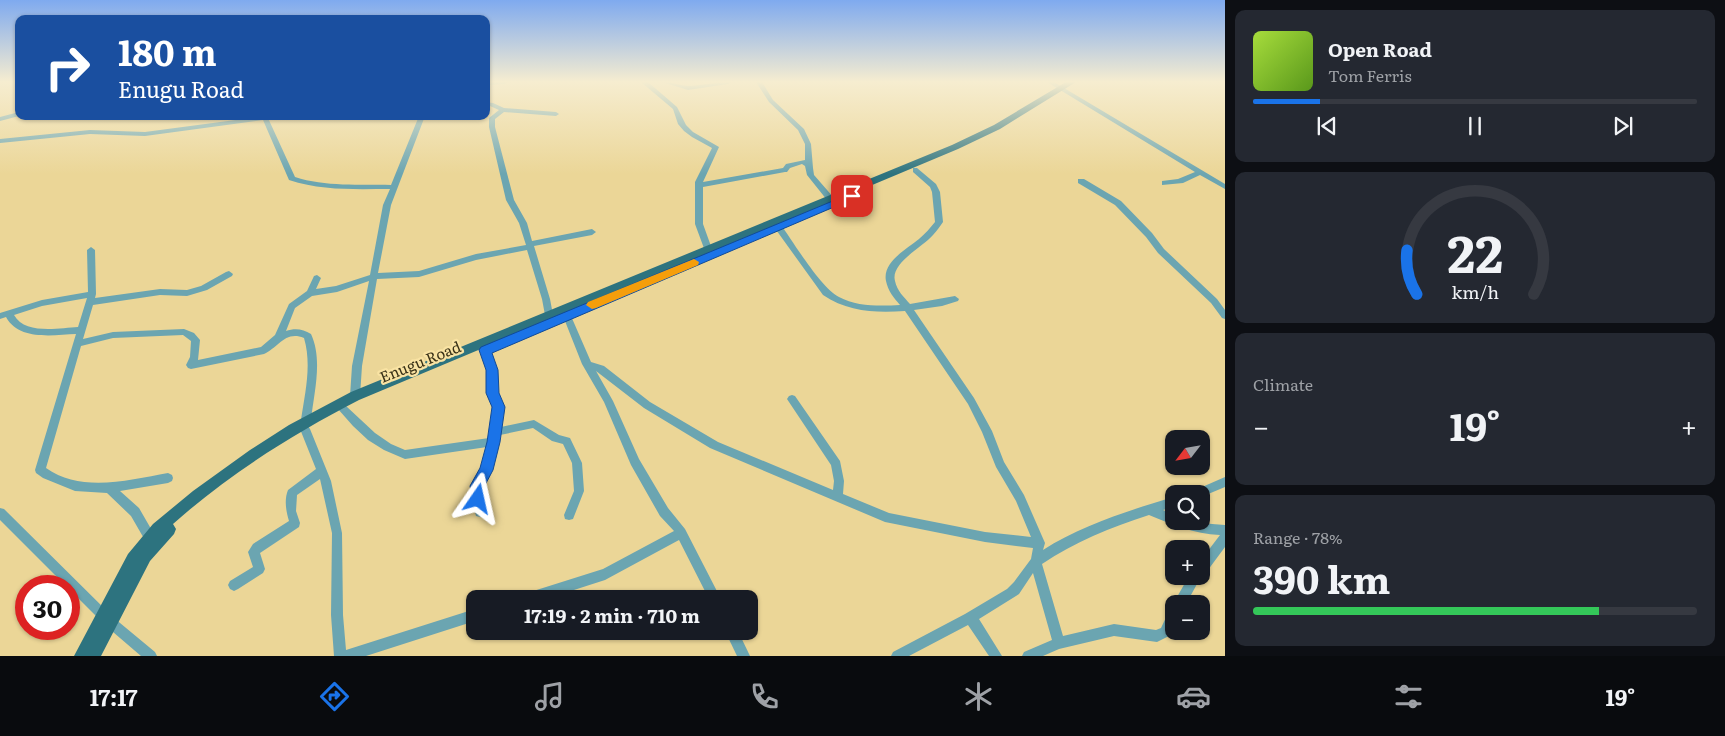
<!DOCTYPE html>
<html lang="en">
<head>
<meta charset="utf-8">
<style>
  body { margin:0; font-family:Literata,serif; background:#242831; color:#f1f3f6; height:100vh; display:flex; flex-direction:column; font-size:19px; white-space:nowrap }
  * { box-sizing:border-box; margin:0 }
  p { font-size:16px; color:#9ea1a6 }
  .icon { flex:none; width:28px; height:28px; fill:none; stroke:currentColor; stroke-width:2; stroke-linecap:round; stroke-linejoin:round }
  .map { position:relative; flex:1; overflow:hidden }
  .sheet { display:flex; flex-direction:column; gap:10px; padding:10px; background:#0d0f14; width:500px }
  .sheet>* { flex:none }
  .hud { position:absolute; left:15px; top:15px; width:475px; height:105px; border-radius:10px; box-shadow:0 1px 4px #0004; background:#1a4fa0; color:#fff; overflow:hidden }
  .needle { width:32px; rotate:239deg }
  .fabs { position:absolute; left:1165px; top:430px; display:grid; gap:10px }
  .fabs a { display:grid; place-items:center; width:45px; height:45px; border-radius:10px; background:#171b24; box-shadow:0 1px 4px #0004; font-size:25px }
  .speed { position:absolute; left:15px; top:575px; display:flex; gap:10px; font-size:25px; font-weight:700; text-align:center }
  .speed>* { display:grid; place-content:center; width:65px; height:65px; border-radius:50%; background:#171b24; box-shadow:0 1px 4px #0004; line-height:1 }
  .speed .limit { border:8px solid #d22; background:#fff; color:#111 }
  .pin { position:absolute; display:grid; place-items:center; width:42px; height:42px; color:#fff; margin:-21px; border-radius:10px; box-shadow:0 2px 8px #0006 }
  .me { position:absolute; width:55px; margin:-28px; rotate:11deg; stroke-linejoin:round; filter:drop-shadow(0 0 4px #0008) }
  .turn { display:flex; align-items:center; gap:18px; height:105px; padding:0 20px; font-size:22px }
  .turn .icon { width:65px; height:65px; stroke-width:2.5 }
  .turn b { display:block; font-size:35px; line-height:42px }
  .big { font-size:38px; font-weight:700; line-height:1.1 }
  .sheet .widget { flex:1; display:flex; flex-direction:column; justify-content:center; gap:8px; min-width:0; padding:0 18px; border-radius:10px; background:#242831 }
  .sheet .dial { align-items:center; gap:0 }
  .dial svg { height:130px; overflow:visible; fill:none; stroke:#363941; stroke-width:7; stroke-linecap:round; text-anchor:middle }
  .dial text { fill:#f1f3f6; stroke:none }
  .song { display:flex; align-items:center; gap:15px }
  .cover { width:60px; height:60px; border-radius:8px; background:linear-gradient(135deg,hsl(80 70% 55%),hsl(90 70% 35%)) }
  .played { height:5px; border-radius:2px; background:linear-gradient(90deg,#1a73e8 15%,#363941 15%) }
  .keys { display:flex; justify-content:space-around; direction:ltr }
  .heat { display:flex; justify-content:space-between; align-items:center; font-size:28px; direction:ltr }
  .charge { height:8px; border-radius:4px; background:linear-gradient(90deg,#34c759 78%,#363941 0) }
  .trip { position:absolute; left:466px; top:590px; width:292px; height:50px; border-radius:10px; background:#171b24; box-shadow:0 1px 4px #0004; font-weight:700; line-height:50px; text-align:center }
  .tab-bar { display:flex; height:80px; justify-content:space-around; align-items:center; background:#090b0e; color:#9ea1a6 }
  .tab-bar .icon { width:35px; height:35px }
  .tab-bar .active { color:#1a73e8 }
  .tab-bar b { font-size:22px; color:#f1f3f6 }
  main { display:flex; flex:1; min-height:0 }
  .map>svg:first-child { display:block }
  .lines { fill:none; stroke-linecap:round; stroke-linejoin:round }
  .minor { fill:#6ba5b1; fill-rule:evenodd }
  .major { fill:#2d737f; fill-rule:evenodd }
  .route { fill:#1a73e8; stroke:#114b97 }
  .slow { fill:#f59e0b }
  .labels { text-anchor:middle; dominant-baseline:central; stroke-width:4.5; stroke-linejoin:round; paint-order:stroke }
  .street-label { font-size:15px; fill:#393117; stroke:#f9e3a3 }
</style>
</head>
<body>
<main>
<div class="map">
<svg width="1225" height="656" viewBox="0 0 1225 656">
  <rect width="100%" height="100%" fill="#ebd697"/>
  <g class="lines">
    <g class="minor">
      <polygon points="486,82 507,82 504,84 486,85"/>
      <polygon points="641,82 648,82 677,107 686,125 693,132 719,147 703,182 783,168 786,164 805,160 805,144 798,130 769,102 756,82 762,82 773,100 804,129 811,144 813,168 814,175 834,198 833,200 827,200 807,175 805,166 802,164 790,168 787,172 785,172 703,187 703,224 712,249 711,251 705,251 695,224 695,182 712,148 692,137 684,131 678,124 673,109"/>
      <path d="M 662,82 C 672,82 681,86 690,86 C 704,85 717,82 731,82 L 728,84 L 688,90 Z"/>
      <polygon points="1047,82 1054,82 1225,184 1225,189 1200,175 1183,183 1162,185 1162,181 1178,179 1195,172"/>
      <path d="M 486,102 L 493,103 L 504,108 L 556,112 L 559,114 L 556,116 L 504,112 L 495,119 L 495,127 L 514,200 L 527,223 L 532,241 L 592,229 L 596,232 L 592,235 L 534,246 L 550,299 L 553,315 L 552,317 L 549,318 L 545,315 L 542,299 L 527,250 L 476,260 L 419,277 L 377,279 L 362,366 L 360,396 L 358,399 L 355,400 L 352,399 L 350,396 L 352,366 L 369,281 L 337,292 L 312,296 L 295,308 L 286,331 C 295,328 303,329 311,334 C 323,360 314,392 311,420 L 309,423 L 306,424 L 303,423 L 301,420 C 305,393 312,365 304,338 C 285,330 278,348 264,354 L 191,369 L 188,368 L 186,365 L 190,357 L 191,341 L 183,335 L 113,338 L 81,346 L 46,468 C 81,493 129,480 168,473 L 172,475 L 173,478 L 172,481 L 168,483 L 120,491 L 139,508 L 154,534 L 156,538 L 154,542 L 150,543 L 146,542 L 131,516 L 107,493 L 75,491 L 43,478 L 36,473 L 35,470 L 76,334 C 53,335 19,341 6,317 L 0,319 L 0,313 L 42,300 L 88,292 L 87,250 L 91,247 L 95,250 L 96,294 L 95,298 L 160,289 L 187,290 L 201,286 L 226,272 L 229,271 L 233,274 L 232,276 L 207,290 L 187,296 L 160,295 L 93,305 L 83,339 L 113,332 L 184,329 L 194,333 L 200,340 L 198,360 L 261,347 L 275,335 L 289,304 L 307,291 L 314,276 L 317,275 L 321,278 L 316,289 L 336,286 L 370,275 L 383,205 L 390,189 C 356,189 322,191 289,180 L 263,120 L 145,136 L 90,134 L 0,143 L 0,139 L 90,130 L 145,132 L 266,116 L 268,118 L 295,177 C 325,187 360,184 391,185 L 419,116 L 425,116 L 391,205 L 378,273 L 419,271 L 476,254 L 526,245 L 519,223 L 506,200 L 489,127 L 489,118 L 499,110 L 490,106 L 486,106 ZM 87,298 L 78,327 C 59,328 25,335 14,315 L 42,306 Z"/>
      <polygon points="19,112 19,116 0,121 0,117"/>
      <path d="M 913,168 L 917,168 L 936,184 L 940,192 L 943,222 C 940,226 937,231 933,235 C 923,247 890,263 895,281 C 897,291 904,297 910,304 L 955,296 L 959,299 L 958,301 L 942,306 L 914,310 L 974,398 L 992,431 L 1004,462 L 1024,495 L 1045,543 L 1043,550 C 1082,525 1130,510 1174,497 L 1174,507 L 1163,510 L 1174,515 L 1174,521 C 1191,521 1208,524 1225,525 L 1225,547 L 1205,574 L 1202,575 L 1186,604 L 1174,604 L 1174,606 L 1173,604 L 1189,576 L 1201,576 L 1201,560 L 1220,535 C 1193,534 1174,525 1149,515 C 1111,527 1075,542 1042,564 L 1063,636 L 1114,624 L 1156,630 L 1161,628 L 1170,609 L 1174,607 L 1174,627 L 1169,636 L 1157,642 L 1114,636 L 1059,649 L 1043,656 L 1022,656 L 1024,652 L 1052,640 L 1033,573 L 1019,594 L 979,619 L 1002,656 L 989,656 L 968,625 L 909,656 L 891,656 L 893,652 L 965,614 L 1007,589 L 1014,582 L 1031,559 L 1033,548 L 985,542 L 885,522 L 710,448 L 644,408 L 596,371 L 613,401 L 639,459 L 668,508 L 685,529 L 721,599 L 709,599 L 679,540 L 605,580 L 546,599 L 521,599 L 523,595 L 527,593 L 603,569 L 674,531 L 660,516 L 631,465 L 604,402 L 582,364 L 563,316 L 567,313 L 571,316 L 591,362 L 604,366 L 650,402 L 718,442 L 833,490 L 834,481 L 831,465 L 787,399 L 789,396 L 792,395 L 795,396 L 840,461 L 844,481 L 843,494 L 889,513 L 985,532 L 1031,537 L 1016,501 L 996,467 L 982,432 L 968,404 L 905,311 C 876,313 848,312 823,295 L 774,227 L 778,224 L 781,225 C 794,243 821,288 839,297 C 857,307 881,306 900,305 C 894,298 888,291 886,281 C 882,262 907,249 919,239 C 925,234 930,228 935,222 L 932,192 L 930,187 L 913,172 Z"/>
      <polygon points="1078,179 1084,179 1121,201 1152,233 1164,249 1217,299 1225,310 1225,319 1222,318 1211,303 1158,253 1146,237 1115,205 1078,183"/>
      <polygon points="485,346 488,347 489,350 497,370 498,393 503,407 501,427 534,420 559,435 570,438 582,463 584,491 573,519 569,520 565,519 564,515 574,491 572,463 563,444 552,441 533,428 500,435 491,470 482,487 485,512 484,516 480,517 476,516 475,512 472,486 481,469 487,447 405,459 384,450 368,440 353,426 338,409 340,406 343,405 346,406 375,433 391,444 405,450 489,438 493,407 488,393 487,370 481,350 482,347"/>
      <path d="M 305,425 L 308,426 L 310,429 L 331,481 L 342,533 L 343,615 L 346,650 L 475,609 L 475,621 L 366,656 L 334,656 L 331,615 L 332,533 L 320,479 L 297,495 L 296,511 L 300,523 L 299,527 L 260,553 L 265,569 L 263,573 L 238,589 L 234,591 L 230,589 L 228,585 L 230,581 L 253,567 L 248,552 L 253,544 L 289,521 C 286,511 284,500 288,490 L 316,469 L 300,429 L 302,426 Z"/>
      <polygon points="1225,477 1225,487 1201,497 1201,494 1192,494 1193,491"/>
      <polygon points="0,508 4,509 114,618 155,652 157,656 141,656 106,626 69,589 69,586 66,586 0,520"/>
      <polygon points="725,631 738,631 750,656 737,656"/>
    </g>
    <path class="major" d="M 1066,82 L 1076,82 L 1000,129 L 958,149 L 359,400 C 293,434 229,474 173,524 L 176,529 L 174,534 L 150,561 L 101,656 L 74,656 L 128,554 L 153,524 L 193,491 L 250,450 L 289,425 L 351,392 L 952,145 L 994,125 Z"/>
  </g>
  <linearGradient id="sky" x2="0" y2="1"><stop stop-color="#7faaef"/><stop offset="0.47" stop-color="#f6edd0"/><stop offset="1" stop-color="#f6edd0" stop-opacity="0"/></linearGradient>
  <rect width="1225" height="174" fill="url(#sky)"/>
  <polygon class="route" points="852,193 855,194 855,198 492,353 498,370 499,393 505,407 500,442 493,470 484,487 485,499 483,504 478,505 474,504 470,486 480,468 487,442 492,407 486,393 486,370 479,350 481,347"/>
  <polygon class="slow" points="694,259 699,262 698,265 596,308 592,309 586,305 588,302"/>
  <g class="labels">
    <g class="street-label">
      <text transform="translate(420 361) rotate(-22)">Enugu Road</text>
    </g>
  </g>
</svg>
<div class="fabs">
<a><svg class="needle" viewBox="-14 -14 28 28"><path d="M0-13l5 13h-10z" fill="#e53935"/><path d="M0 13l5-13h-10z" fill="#9ea1a6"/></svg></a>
<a><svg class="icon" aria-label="search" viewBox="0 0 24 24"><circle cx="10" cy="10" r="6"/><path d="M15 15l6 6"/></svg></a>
<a>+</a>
<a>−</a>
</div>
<div class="speed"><div class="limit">30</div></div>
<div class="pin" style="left:852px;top:196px;background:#d93025"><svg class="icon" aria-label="arrive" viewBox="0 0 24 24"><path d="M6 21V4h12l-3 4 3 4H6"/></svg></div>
<svg class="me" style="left:478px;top:499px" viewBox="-20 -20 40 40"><path d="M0-17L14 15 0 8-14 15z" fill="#1a73e8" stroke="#fff" stroke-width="4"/></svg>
<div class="trip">17:19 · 2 min · 710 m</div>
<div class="hud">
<div class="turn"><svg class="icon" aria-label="right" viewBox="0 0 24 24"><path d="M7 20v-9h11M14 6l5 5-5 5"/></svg><div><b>180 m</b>Enugu Road</div></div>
</div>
</div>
<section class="sheet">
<div class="widget">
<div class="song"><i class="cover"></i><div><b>Open Road</b><p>Tom Ferris</p></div></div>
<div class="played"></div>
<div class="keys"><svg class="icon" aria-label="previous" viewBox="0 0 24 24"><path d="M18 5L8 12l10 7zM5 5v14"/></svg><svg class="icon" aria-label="pause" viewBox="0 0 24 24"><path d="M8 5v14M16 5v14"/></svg><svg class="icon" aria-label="next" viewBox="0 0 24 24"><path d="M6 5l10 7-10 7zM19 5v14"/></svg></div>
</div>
<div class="widget dial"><svg viewBox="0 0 100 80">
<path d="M14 69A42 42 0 1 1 86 69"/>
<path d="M14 69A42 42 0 0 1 8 42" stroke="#1a73e8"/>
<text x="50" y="56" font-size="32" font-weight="700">22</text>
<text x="50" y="72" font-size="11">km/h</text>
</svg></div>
<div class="widget"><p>Climate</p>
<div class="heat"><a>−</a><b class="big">19°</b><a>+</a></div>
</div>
<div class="widget"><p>Range · 78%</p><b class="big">390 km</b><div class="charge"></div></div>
</section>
</main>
<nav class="tab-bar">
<b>17:17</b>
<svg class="icon active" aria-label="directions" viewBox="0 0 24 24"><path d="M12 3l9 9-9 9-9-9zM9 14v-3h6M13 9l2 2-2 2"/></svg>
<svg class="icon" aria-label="music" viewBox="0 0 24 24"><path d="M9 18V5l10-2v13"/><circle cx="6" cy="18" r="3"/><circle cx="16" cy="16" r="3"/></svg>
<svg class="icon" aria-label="phone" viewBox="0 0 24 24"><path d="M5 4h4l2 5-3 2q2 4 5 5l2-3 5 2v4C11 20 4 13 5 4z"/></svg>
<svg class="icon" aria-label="climate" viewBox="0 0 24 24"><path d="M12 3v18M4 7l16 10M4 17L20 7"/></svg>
<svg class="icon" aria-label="car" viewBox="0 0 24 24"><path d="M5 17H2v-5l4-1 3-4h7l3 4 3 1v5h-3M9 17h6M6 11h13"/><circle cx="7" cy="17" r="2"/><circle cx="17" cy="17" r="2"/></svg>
<svg class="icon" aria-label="filters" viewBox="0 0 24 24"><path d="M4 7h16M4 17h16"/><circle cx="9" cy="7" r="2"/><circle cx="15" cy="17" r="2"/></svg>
<b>19°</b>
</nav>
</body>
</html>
